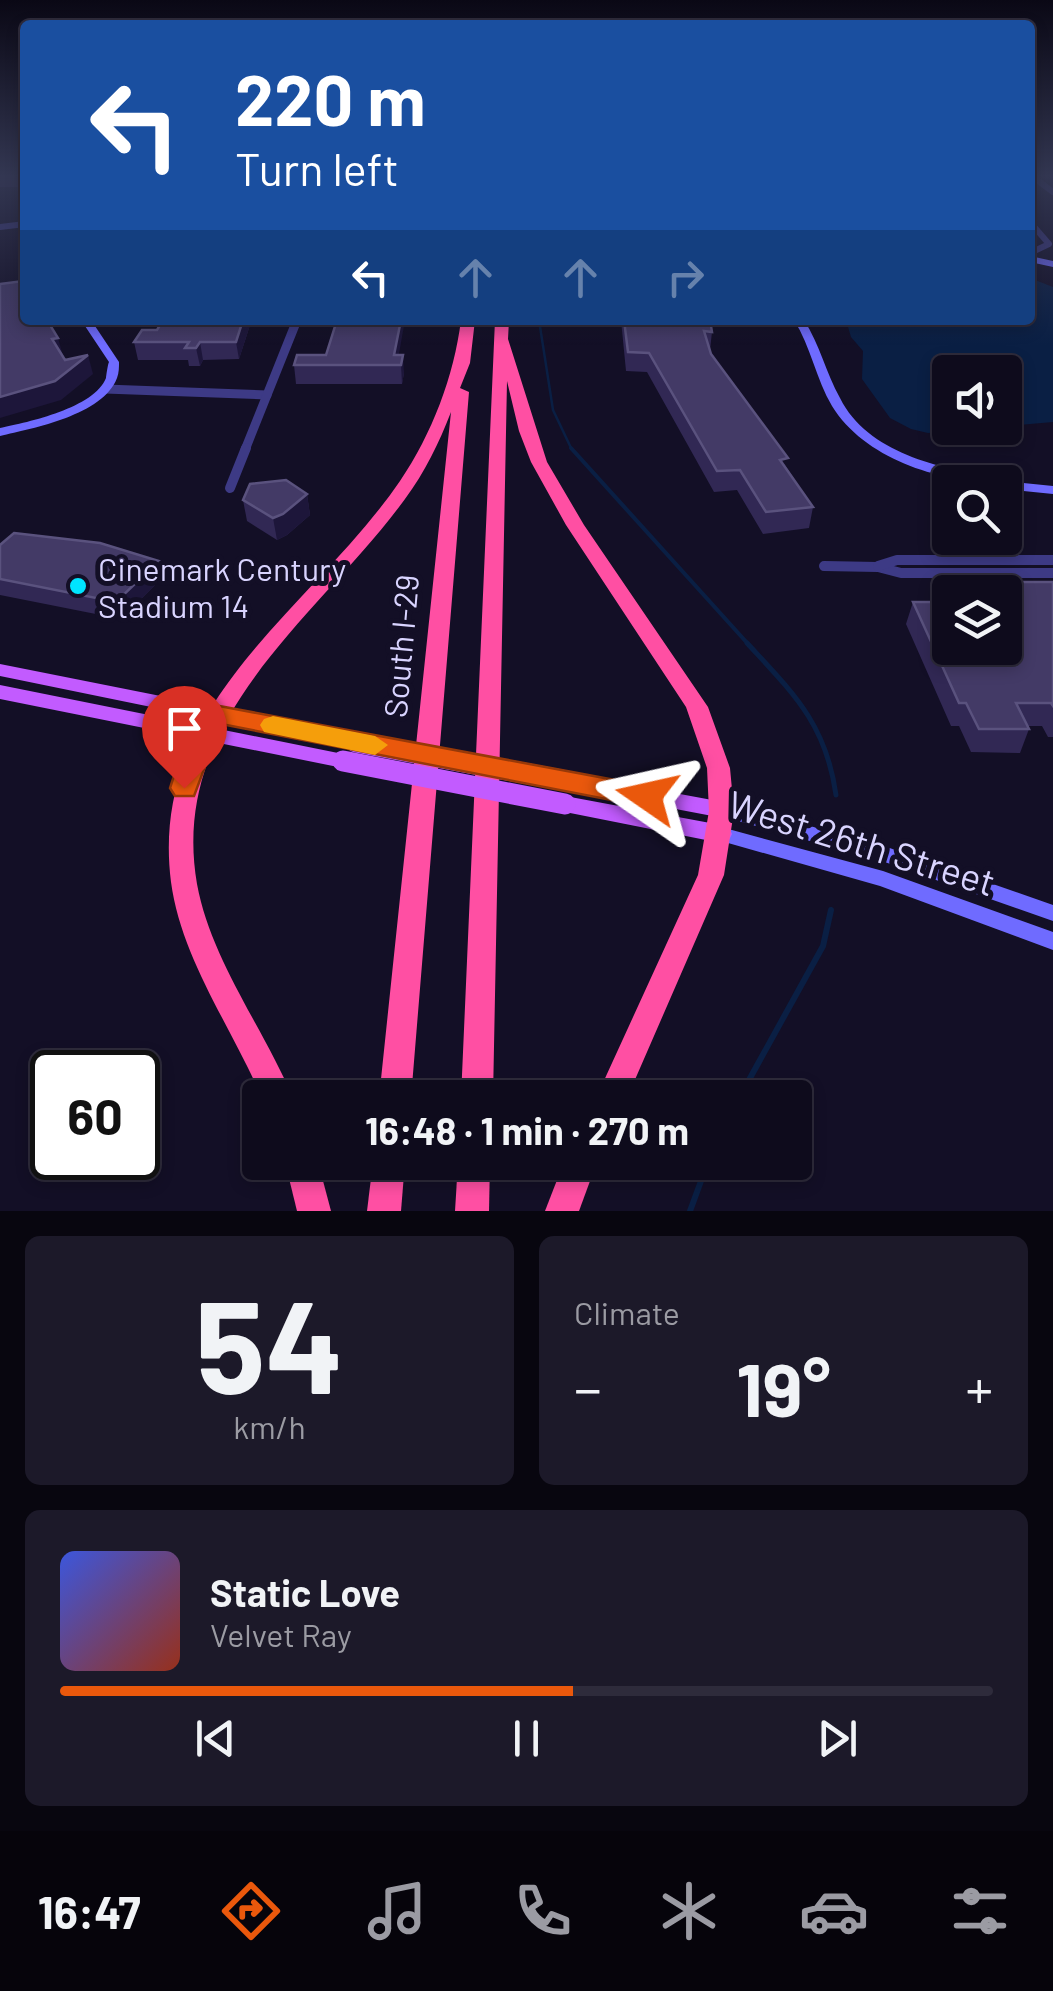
<!DOCTYPE html>
<html lang="en">
<head>
<meta charset="utf-8">
<style>
  body { margin:0; font-family:Barlow,sans-serif; background:#1c1929; color:#f1f3f6; height:100vh; display:flex; flex-direction:column; font-size:38px; white-space:nowrap }
  * { box-sizing:border-box; margin:0 }
  p { font-size:32px; color:#9b9ba3 }
  .icon { flex:none; width:55px; height:55px; fill:none; stroke:currentColor; stroke-width:2; stroke-linecap:round; stroke-linejoin:round }
  .map { position:relative; height:1211px; overflow:hidden }
  .sheet { display:flex; flex-direction:column; gap:25px; padding:25px; background:#08060f; flex:1 }
  .sheet>* { flex:none }
  .banner { position:absolute; left:20px; top:20px; width:1015px; height:305px; border-radius:10px; box-shadow:0 5px 15px #0003,0 0 0 2px #2e2b3b; background:#1a4fa0; color:#fff; overflow:hidden }
  .buttons { position:absolute; left:932px; top:355px; display:grid; gap:20px }
  .buttons a { display:grid; place-items:center; width:90px; height:90px; border-radius:10px; background:#0e0b1c; box-shadow:0 5px 15px #0003,0 0 0 2px #2e2b3b; font-size:50px }
  .speed { position:absolute; left:30px; top:1050px; display:flex; gap:20px; font-size:50px; font-weight:700; text-align:center }
  .speed>* { display:grid; place-content:center; width:130px; height:130px; border-radius:50%; background:#0e0b1c; box-shadow:0 5px 15px #0003,0 0 0 2px #2e2b3b; line-height:1 }
  .speed .limit { border:5px solid #111; border-radius:15px; background:#fff; color:#111 }
  .pin { position:absolute; display:grid; place-items:center; width:85px; height:85px; color:#fff; margin:-102px -42px; border-radius:50% 50% 50% 0; rotate:-45deg; box-shadow:0 0 10px #0007 }
  .pin .icon { rotate:45deg }
  .me { position:absolute; width:110px; margin:-55px; rotate:281deg; stroke-linejoin:round; filter:drop-shadow(0 0 8px #0008) }
  .turn { display:flex; align-items:center; gap:35px; height:210px; padding:0 50px; font-size:45px }
  .turn .icon { width:130px; height:130px; stroke-width:2.5 }
  .turn b { display:block; font-size:70px; line-height:85px }
  .lanes { display:flex; align-items:center; height:95px; padding:0 50px; background:#0003; justify-content:center; gap:50px; direction:ltr }
  .lanes .off { opacity:.35 }
  .big { font-size:75px; font-weight:700; line-height:1.1 }
  .sheet .card { flex:1; display:flex; flex-direction:column; justify-content:center; gap:15px; min-width:0; padding:0 35px; border-radius:15px; background:#1c1929 }
  .sheet .dial { align-items:center; gap:0 }
  .dial b { font-size:130px; line-height:1 }
  .song { display:flex; align-items:center; gap:30px }
  .cover { width:120px; height:120px; border-radius:15px; background:linear-gradient(135deg,hsl(230 70% 55%),hsl(10 70% 35%)) }
  .played { height:10px; border-radius:5px; background:linear-gradient(90deg,#ea580c 55%,#2e2b3b 55%) }
  .keys { display:flex; justify-content:space-around; direction:ltr }
  .heat { display:flex; justify-content:space-between; align-items:center; font-size:55px; direction:ltr }
  .sheet .tiles { flex:1; display:grid; gap:25px; grid-template-columns:1fr 1fr }
  .card:last-child { grid-column:span 2 }
  .trip { position:absolute; left:242px; top:1080px; width:570px; height:100px; border-radius:10px; background:#0e0b1c; box-shadow:0 5px 15px #0003,0 0 0 2px #2e2b3b; font-weight:700; line-height:100px; text-align:center }
  .tabs { display:flex; height:160px; justify-content:space-around; align-items:center; background:#06040b; color:#9b9ba3 }
  .tabs .icon { width:70px; height:70px }
  .tabs .on { color:#ea580c }
  .tabs b { font-size:45px; color:#f1f3f6 }
  .map>svg:first-child { display:block }
  .water { fill:#0a1f44; fill-rule:evenodd }
  .lines { fill:none; stroke-linecap:round; stroke-linejoin:round }
  .stream-far3 { stroke:#0a1f44; stroke-width:2.5 }
  .stream-far2 { stroke:#0a1f44; stroke-width:4 }
  .stream-far1 { stroke:#0a1f44; stroke-width:5 }
  .stream { stroke:#0a1f44; stroke-width:6 }
  .street-far2 { stroke:#3d3a85; stroke-width:6 }
  .street-far1 { stroke:#3d3a85; stroke-width:9 }
  .street { stroke:#3d3a85; stroke-width:10 }
  .secondary { fill:#6f6bff; fill-rule:evenodd }
  .primary { fill:#c25bff; fill-rule:evenodd }
  .highway { fill:#ff4fa3; fill-rule:evenodd }
  .primary-bridge { stroke:#c25bff; stroke-width:21 }
  .wall { fill:#312854 }
  .shaded-wall { fill:#1d163a }
  .building { fill:#433a66; stroke:#5a527e; stroke-width:2.5 }
  .route { fill:#ea580c; stroke:#983908; stroke-width:2.5 }
  .slow { fill:#f59e0b }
  .poi-dot { fill:#00e5ff; stroke:#130f26; stroke-width:4 }
  .labels { text-anchor:middle; dominant-baseline:central; stroke-width:10; stroke-linejoin:round; paint-order:stroke }
  .poi-label { font-size:32px; fill:#d9d4ff; stroke:#130f26; text-anchor:start }
  .street-label { font-size:32px; fill:#d9d4ff; stroke:#130f26 }
  .near-street-label { font-size:38px; fill:#d9d4ff; stroke:#130f26 }
</style>
</head>
<body>
<div class="map">
<svg width="1053" height="1211" viewBox="0 0 1053 1211">
  <rect width="100%" height="100%" fill="#130f26"/>
  <path class="water" d="M 1030,278 L 1053,287 L 1053,422 L 928,433 L 911,429 L 890,418 L 862,379 L 863,351 L 851,337 L 846,320 L 1030,320 ZM 950,372 L 1005,372 L 1005,428 L 950,428 Z"/>
  <g class="lines">
    <polyline class="stream-far3" points="539,320 553,410 572,450"/>
    <polyline class="stream-far2" points="571,448 749,645"/>
    <path class="stream-far1" d="M 747,643 C 794,694 826,724 836,795"/>
    <g class="stream">
      <polyline points="739,1098 823,946 831,910"/>
      <polyline points="690,1211 708,1162"/>
    </g>
    <g class="street-far2">
      <polyline points="1032,176 1053,192"/>
      <polyline points="1030,222 1049,244 1030,253"/>
      <polyline points="0,227 25,224"/>
    </g>
    <g class="street-far1">
      <polyline points="105,389 267,395"/>
      <polyline points="245,450 297,320"/>
    </g>
    <g class="street">
      <polyline points="230,488 246,448"/>
      <polyline points="824,566 878,567 901,573 1053,573"/>
      <polyline points="878,566 897,560 1053,560"/>
    </g>
    <g class="secondary">
      <polygon points="25,202 25,229 21,226 21,204"/>
      <polygon points="1030,256 1053,261 1053,267 1030,262"/>
      <path d="M 81,320 L 91,320 L 119,362 C 119,367 119,373 117,378 C 103,415 34,428 0,436 L 0,428 C 29,422 94,408 106,378 C 106,377 108,363 109,362 Z"/>
      <path d="M 794,320 L 804,320 C 820,345 826,373 840,398 C 868,454 940,467 995,479 L 996,482 C 938,482 864,458 832,406 C 816,379 811,347 794,320 Z"/>
      <polygon points="1005,481 1053,486 1053,494 1005,489 1005,482 1000,482"/>
      <polygon points="723,803 881,845 1053,905 1053,921 879,860 716,815 714,810 716,805"/>
      <polygon points="721,827 883,871 1053,932 1053,950 880,886 714,839 712,834 714,829"/>
    </g>
    <g class="primary">
      <polygon points="0,664 356,735 363,737 366,742 363,747 356,749 0,676"/>
      <polygon points="0,685 343,754 350,756 353,761 350,766 343,768 0,699"/>
      <polygon points="572,774 723,802 731,804 734,810 731,816 723,818 565,788 561,782 565,776"/>
      <polygon points="565,796 721,825 729,828 732,834 729,840 721,843 565,812 557,810 554,804 557,798"/>
    </g>
    <g class="highway">
      <path d="M 461,320 L 475,320 L 470,363 L 460,388 L 469,392 L 411,1098 L 379,1098 L 451,412 C 439,443 425,472 405,499 C 318,618 168,716 197,884 C 211,960 263,1027 293,1098 L 262,1098 C 232,1028 181,958 171,882 C 148,701 311,611 400,481 C 432,434 454,376 461,320 Z"/>
      <polygon points="495,320 509,320 508,339 547,462 584,525 708,707 730,768 734,811 724,875 627,1098 596,1098 698,875 709,811 707,768 686,707 566,525 531,462 519,431 507,381 493,1098 461,1098"/>
      <polygon points="285,1162 318,1162 331,1211 297,1211"/>
      <polygon points="373,1162 405,1162 401,1211 367,1211"/>
      <polygon points="458,1162 490,1162 489,1211 455,1211"/>
      <polygon points="564,1162 597,1162 579,1211 545,1211"/>
    </g>
    <g class="primary-bridge">
      <polyline points="356,742 572,782"/>
      <polyline points="343,761 565,804"/>
    </g>
  </g>
  <g class="wall">
    <polygon points="0,176 25,176 20,187 0,187"/>
    <polygon points="163,320 251,320 251,322 239,359 203,360 200,366 189,366 188,360 138,360 134,342 157,330"/>
    <polygon points="621,320 710,320 712,332 710,350 711,354 813,507 809,528 763,534 737,490 714,492 647,372 626,371"/>
    <polygon points="399,355 404,373 402,384 296,384 294,365"/>
    <polygon points="307,494 310,515 287,535 277,540 247,521 243,500"/>
    <polygon points="0,545 159,561 163,577 121,619 0,595"/>
    <polygon points="1005,582 1053,582 1053,737 1048,737 1042,726 1027,726 1029,729 1020,753 971,752 959,726 951,726 906,624 913,602 1005,648 1005,592 1002,592"/>
  </g>
  <g class="shaded-wall">
    <polygon points="16,176 25,176 25,182 20,187"/>
    <polygon points="243,320 251,320 251,322 239,359 236,342"/>
    <polygon points="401,320 405,320 397,365 394,355"/>
    <polygon points="58,338 63,356 52,339"/>
    <polygon points="200,342 203,360 200,366 196,348"/>
    <polygon points="88,355 93,374 61,400 0,418 0,397"/>
    <polygon points="403,355 404,373 402,384 401,365"/>
    <polygon points="307,494 310,515 287,535 277,540 273,518"/>
    <polygon points="159,561 163,577 121,619 116,602"/>
  </g>
  <g class="building">
    <polygon points="23,281 25,284 25,320 47,320 58,338 52,339 65,360 88,355 55,381 0,397 0,284"/>
    <polygon points="163,320 243,320 236,342 200,342 196,348 185,348 189,342 134,342 142,330 157,330"/>
    <polygon points="337,320 401,320 394,355 403,355 401,365 294,365 297,355 326,355"/>
    <polygon points="624,320 710,320 712,332 704,331 711,354 788,458 780,460 813,507 766,512 740,470 717,471 649,353 628,352"/>
    <polygon points="286,480 307,494 283,514 273,518 243,500 250,484"/>
    <polygon points="14,533 100,543 159,561 116,602 0,579 0,545"/>
    <polygon points="1005,582 1053,582 1053,706 1051,703 1016,703 1029,729 979,729 966,703 959,703 913,602 950,602 950,648 1005,648 1005,602 1015,602"/>
  </g>
  <linearGradient id="sky" x2="0" y2="1"><stop stop-color="#0a0815"/><stop offset="0.51" stop-color="#333752"/><stop offset="1" stop-color="#333752" stop-opacity="0"/></linearGradient>
  <rect width="1053" height="345" fill="url(#sky)"/>
  <polygon class="route" points="214,705 647,786 661,796 647,807 221,724 194,796 175,796 170,788 185,742 204,707"/>
  <polygon class="slow" points="273,716 375,736 388,745 375,755 264,732 260,725 264,719"/>
  <circle class="poi-dot" cx="78" cy="586" r="10"/>
  <g class="labels">
    <g class="poi-label">
      <text x="98" y="568">Cinemark Century<tspan x="98" dy="37">Stadium 14</tspan></text>
    </g>
    <g class="street-label">
      <text transform="translate(400 646) rotate(-85)">South I-29</text>
    </g>
    <g class="near-street-label">
      <text transform="translate(862 842) rotate(17)">West 26th Street</text>
    </g>
  </g>
</svg>
<div class="buttons">
<a><svg class="icon" aria-label="sound" viewBox="0 0 24 24"><path d="M4 9h4l5-4v14l-5-4H4zM17 9q2 3 0 6"/></svg></a>
<a><svg class="icon" aria-label="search" viewBox="0 0 24 24"><circle cx="10" cy="10" r="6"/><path d="M15 15l6 6"/></svg></a>
<a><svg class="icon" aria-label="layers" viewBox="0 0 24 24"><path d="M12 4l9 5-9 5-9-5zM3 14l9 5 9-5"/></svg></a>
</div>
<div class="speed"><div class="limit">60</div></div>
<div class="pin" style="left:184px;top:788px;background:#d93025"><svg class="icon" aria-label="arrive" viewBox="0 0 24 24"><path d="M6 21V4h12l-3 4 3 4H6"/></svg></div>
<svg class="me" style="left:647px;top:796px" viewBox="-20 -20 40 40"><path d="M0-17L14 15 0 8-14 15z" fill="#ea580c" stroke="#fff" stroke-width="4"/></svg>
<div class="trip">16:48 · 1 min · 270 m</div>
<div class="banner">
<div class="turn"><svg class="icon" aria-label="left" viewBox="0 0 24 24"><path d="M17 20v-9H6M10 6l-5 5 5 5"/></svg><div><b>220 m</b>Turn left</div></div>
<div class="lanes"><svg class="icon" aria-label="left" viewBox="0 0 24 24"><path d="M17 20v-9H6M10 6l-5 5 5 5"/></svg><svg class="icon off" aria-label="ahead" viewBox="0 0 24 24"><path d="M12 20V5M6 11l6-6 6 6"/></svg><svg class="icon off" aria-label="ahead" viewBox="0 0 24 24"><path d="M12 20V5M6 11l6-6 6 6"/></svg><svg class="icon off" aria-label="right" viewBox="0 0 24 24"><path d="M7 20v-9h11M14 6l5 5-5 5"/></svg></div>
</div>
</div>
<section class="sheet">
<div class="tiles">
<div class="card dial"><b>54</b><p>km/h</p></div>
<div class="card"><p>Climate</p>
<div class="heat"><a>−</a><b class="big">19°</b><a>+</a></div>
</div>
<div class="card">
<div class="song"><i class="cover"></i><div><b>Static Love</b><p>Velvet Ray</p></div></div>
<div class="played"></div>
<div class="keys"><svg class="icon" aria-label="previous" viewBox="0 0 24 24"><path d="M18 5L8 12l10 7zM5 5v14"/></svg><svg class="icon" aria-label="pause" viewBox="0 0 24 24"><path d="M8 5v14M16 5v14"/></svg><svg class="icon" aria-label="next" viewBox="0 0 24 24"><path d="M6 5l10 7-10 7zM19 5v14"/></svg></div>
</div>
</div>
</section>
<nav class="tabs">
<b>16:47</b>
<svg class="icon on" aria-label="directions" viewBox="0 0 24 24"><path d="M12 3l9 9-9 9-9-9zM9 14v-3h6M13 9l2 2-2 2"/></svg>
<svg class="icon" aria-label="music" viewBox="0 0 24 24"><path d="M9 18V5l10-2v13"/><circle cx="6" cy="18" r="3"/><circle cx="16" cy="16" r="3"/></svg>
<svg class="icon" aria-label="phone" viewBox="0 0 24 24"><path d="M5 4h4l2 5-3 2q2 4 5 5l2-3 5 2v4C11 20 4 13 5 4z"/></svg>
<svg class="icon" aria-label="climate" viewBox="0 0 24 24"><path d="M12 3v18M4 7l16 10M4 17L20 7"/></svg>
<svg class="icon" aria-label="car" viewBox="0 0 24 24"><path d="M5 17H2v-5l4-1 3-4h7l3 4 3 1v5h-3M9 17h6M6 11h13"/><circle cx="7" cy="17" r="2"/><circle cx="17" cy="17" r="2"/></svg>
<svg class="icon" aria-label="filters" viewBox="0 0 24 24"><path d="M4 7h16M4 17h16"/><circle cx="9" cy="7" r="2"/><circle cx="15" cy="17" r="2"/></svg>
</nav>
</body>
</html>
